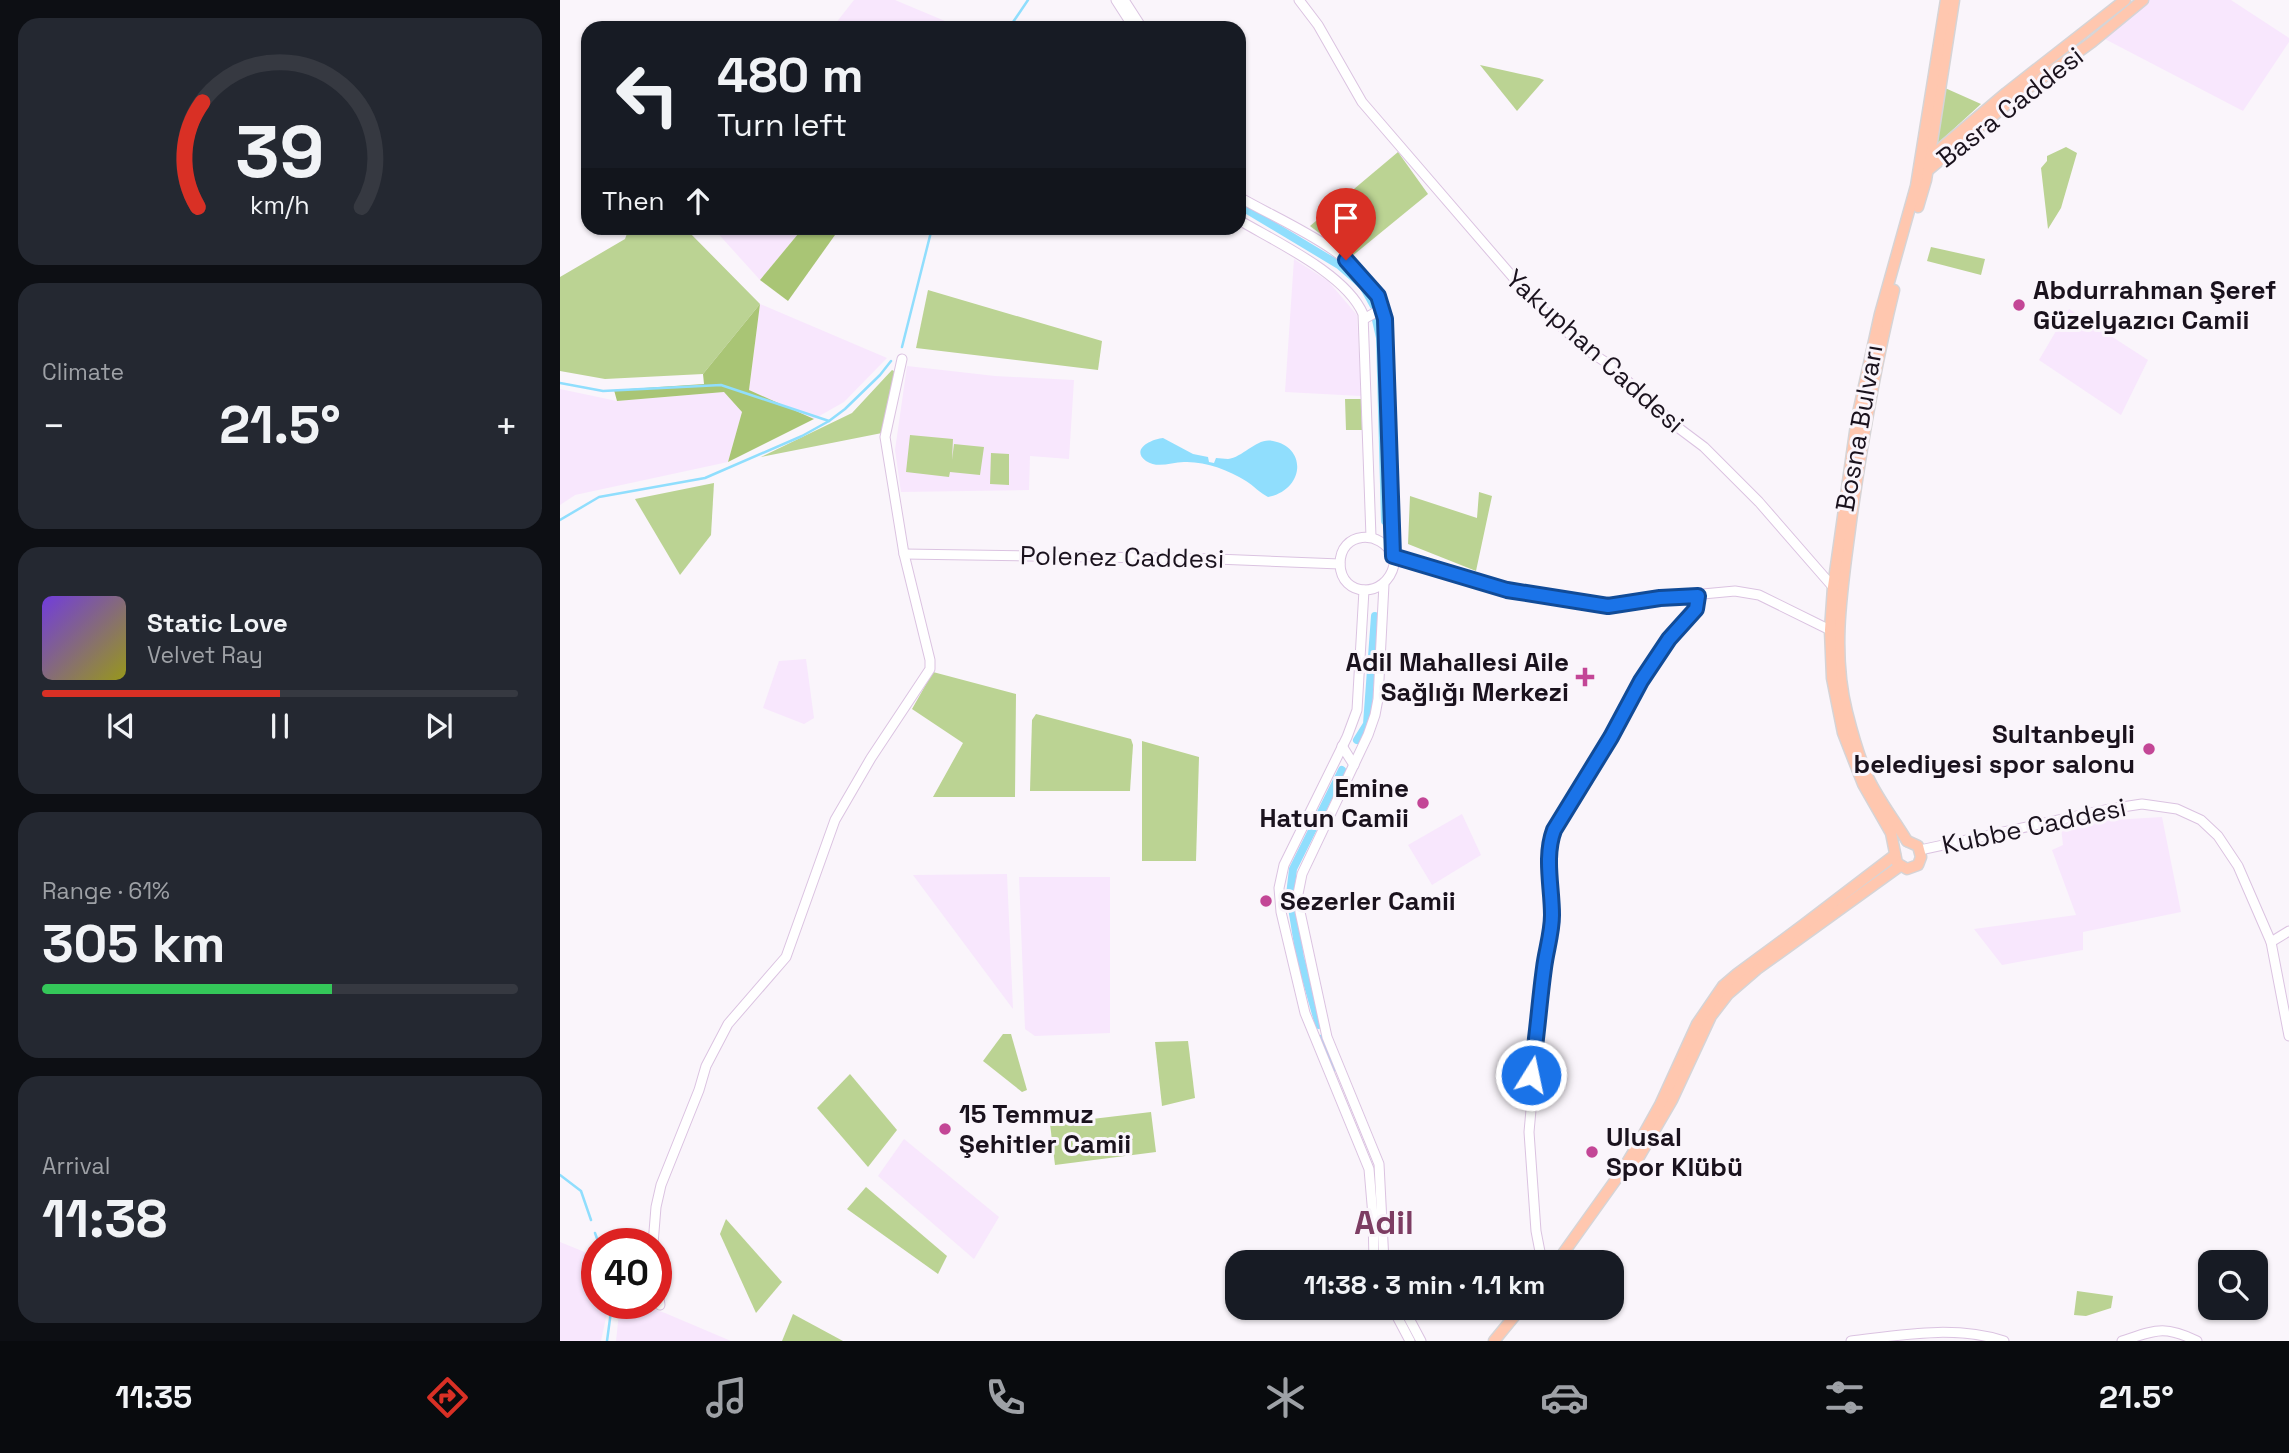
<!DOCTYPE html>
<html lang="en">
<head>
<meta charset="utf-8">
<style>
  body { margin:0; font-family:"Space Grotesk",sans-serif; background:#242831; color:#f1f3f6; height:100vh; display:flex; flex-direction:column; font-size:26px; white-space:nowrap }
  * { box-sizing:border-box; margin:0 }
  p { font-size:23px; color:#9ea1a6 }
  .icon { flex:none; width:38px; height:38px; fill:none; stroke:currentColor; stroke-width:2; stroke-linecap:round; stroke-linejoin:round }
  .map { position:relative; flex:1; overflow:hidden }
  .side { display:flex; flex-direction:column; gap:18px; padding:18px; background:#0d0f14; width:560px }
  .side>* { flex:none }
  .hud { position:absolute; left:21px; top:21px; width:665px; height:214px; border-radius:21px; box-shadow:0 2px 5px #0004; background:#171b24; color:#f1f3f6; overflow:hidden }
  .controls { position:absolute; left:1638px; top:1250px; display:grid; gap:14px }
  .controls a { display:grid; place-items:center; width:70px; height:70px; border-radius:14px; background:#171b24; box-shadow:0 2px 5px #0004; font-size:35px }
  .speed { position:absolute; left:21px; top:1228px; display:flex; gap:14px; font-size:35px; font-weight:700; text-align:center }
  .speed>* { display:grid; place-content:center; width:91px; height:91px; border-radius:50%; background:#171b24; box-shadow:0 2px 5px #0004; line-height:1 }
  .speed .limit { border:10px solid #d22; background:#fff; color:#111 }
  .pin { position:absolute; display:grid; place-items:center; width:60px; height:60px; color:#fff; margin:-72px -30px; border-radius:50% 50% 50% 0; rotate:-45deg; box-shadow:0 0 7px #0007 }
  .pin .icon { rotate:45deg }
  .me { position:absolute; width:77px; margin:-38px; rotate:10deg; stroke-linejoin:round; filter:drop-shadow(0 0 5px #0008) }
  .turn { display:flex; align-items:center; gap:24px; height:147px; padding:0 21px; font-size:32px }
  .turn .icon { width:91px; height:91px; stroke-width:2.5 }
  .turn b { display:block; font-size:49px; line-height:60px }
  .then { display:flex; align-items:center; height:66px; padding:0 21px; background:#0003; gap:14px; font-size:26px }
  .big { font-size:52px; font-weight:800; line-height:1.1 }
  .side .card { flex:1; display:flex; flex-direction:column; justify-content:center; gap:10px; min-width:0; padding:0 24px; border-radius:21px; background:#242831 }
  .side .dial { align-items:center; gap:0 }
  .dial svg { height:182px; overflow:visible; fill:none; stroke:#363941; stroke-width:7; stroke-linecap:round; text-anchor:middle }
  .dial text { fill:#f1f3f6; stroke:none }
  .song { display:flex; align-items:center; gap:21px }
  .cover { width:84px; height:84px; border-radius:10px; background:linear-gradient(135deg,hsl(260 70% 55%),hsl(60 70% 35%)) }
  .played { height:7px; border-radius:4px; background:linear-gradient(90deg,#d93025 50%,#363941 50%) }
  .keys { display:flex; justify-content:space-around; direction:ltr }
  .heat { display:flex; justify-content:space-between; align-items:center; font-size:38px; direction:ltr }
  .charge { height:10px; border-radius:5px; background:linear-gradient(90deg,#34c759 61%,#363941 0) }
  .trip { position:absolute; left:665px; top:1250px; width:399px; height:70px; border-radius:21px; background:#171b24; box-shadow:0 2px 5px #0004; font-weight:800; line-height:70px; text-align:center }
  .dock { display:flex; height:112px; justify-content:space-around; align-items:center; background:#090b0e; color:#9ea1a6 }
  .dock .icon { width:49px; height:49px }
  .dock .on { color:#d93025 }
  .dock b { font-size:32px; color:#f1f3f6 }
  main { display:flex; flex:1; min-height:0 }
  .map>svg:first-child { display:block }
  .built { fill:#f8e7fd }
  .green { fill:#bbd393 }
  .forest { fill:#a9c575 }
  .water { fill:#90defd }
  .lines { fill:none; stroke-linecap:round; stroke-linejoin:round }
  .stream { stroke:#90defd; stroke-width:2.5 }
  .canal { stroke:#90defd; stroke-width:8 }
  .minor-casing { stroke:#dbc3e1; stroke-width:11 }
  .major-casing { stroke:#d6d4d6; stroke-width:13 }
  .minor { stroke:#fff; stroke-width:9 }
  .major { stroke:#ffc7af; stroke-width:10 }
  .route-casing { stroke:#114b97; stroke-width:18 }
  .route { stroke:#1a73e8; stroke-width:12 }
  .poi-dot { fill:#c34696; stroke:#faf5fb; stroke-width:2.5 }
  .labels { text-anchor:middle; dominant-baseline:central; stroke-width:6; stroke-linejoin:round; paint-order:stroke }
  .street-label { font-size:26px; fill:#1a121d; stroke:#faf5fb }
  .poi-label { font-size:26px; font-weight:bold; fill:#1a121d; stroke:#faf5fb; text-anchor:start }
  .district-label { font-size:33px; font-weight:bold; fill:#7d3d63; stroke:#faf5fb }
</style>
</head>
<body>
<main>
<section class="side">
<div class="card dial"><svg viewBox="0 0 100 80">
<path d="M14 69A42 42 0 1 1 86 69"/>
<path d="M14 69A42 42 0 0 1 16 23" stroke="#d93025"/>
<text x="50" y="56" font-size="32" font-weight="700">39</text>
<text x="50" y="72" font-size="11">km/h</text>
</svg></div>
<div class="card"><p>Climate</p>
<div class="heat"><a>−</a><b class="big">21.5°</b><a>+</a></div>
</div>
<div class="card">
<div class="song"><i class="cover"></i><div><b>Static Love</b><p>Velvet Ray</p></div></div>
<div class="played"></div>
<div class="keys"><svg class="icon" aria-label="previous" viewBox="0 0 24 24"><path d="M18 5L8 12l10 7zM5 5v14"/></svg><svg class="icon" aria-label="pause" viewBox="0 0 24 24"><path d="M8 5v14M16 5v14"/></svg><svg class="icon" aria-label="next" viewBox="0 0 24 24"><path d="M6 5l10 7-10 7zM19 5v14"/></svg></div>
</div>
<div class="card"><p>Range · 61%</p><b class="big">305 km</b><div class="charge"></div></div>
<div class="card"><p>Arrival</p><b class="big">11:38</b></div>
</section>
<div class="map">
<svg width="1729" height="1341" viewBox="0 0 1729 1341">
  <rect width="100%" height="100%" fill="#faf5fb"/>
  <g class="built">
    <polygon points="294,0 335,0 385,21 442,27 272,28"/>
    <polygon points="1589,0 1671,0 1729,38 1729,42 1683,111 1541,37"/>
    <polygon points="153,228 243,228 200,280"/>
    <polygon points="734,259 768,281 797,315 801,396 725,392"/>
    <polygon points="200,304 327,358 284,402 254,419 189,390"/>
    <polygon points="1509,309 1588,360 1561,415 1479,360"/>
    <polygon points="347,366 435,376 514,380 509,459 470,456 469,490 341,492 335,450"/>
    <polygon points="0,389 57,401 164,392 182,412 168,462 15,495 0,505"/>
    <polygon points="246,659 254,718 244,724 203,708 219,661"/>
    <polygon points="902,814 921,855 872,885 848,845"/>
    <polygon points="1602,817 1621,912 1523,932 1523,950 1442,965 1414,929 1516,915 1492,850 1503,845 1501,827 1552,820"/>
    <polygon points="447,874 453,1009 353,875"/>
    <polygon points="459,877 550,877 550,1033 475,1036 465,1029"/>
    <polygon points="344,1139 439,1217 414,1259 318,1176"/>
    <polygon points="0,1242 37,1257 37,1304 49,1304 41,1341 0,1341"/>
    <polygon points="60,1304 76,1304 105,1313 171,1341 56,1341"/>
  </g>
  <g class="green">
    <polygon points="920,65 979,78 984,80 957,111"/>
    <polygon points="1385,88 1421,104 1376,145"/>
    <polygon points="1506,147 1517,153 1501,208 1488,229 1481,168 1487,161 1487,156"/>
    <polygon points="838,152 868,194 791,257 750,226"/>
    <polygon points="69,228 125,228 200,304 143,374 45,379 0,371 0,277 65,239"/>
    <polygon points="1371,247 1425,259 1421,275 1367,261"/>
    <polygon points="368,290 542,341 538,370 356,348"/>
    <polygon points="332,370 336,372 322,433 201,457 292,413"/>
    <polygon points="785,399 801,399 802,430 786,430"/>
    <polygon points="350,435 393,439 392,460 394,444 424,447 420,475 390,472 389,477 346,472"/>
    <polygon points="431,453 449,454 449,485 430,484"/>
    <polygon points="154,483 151,535 120,575 75,499"/>
    <polygon points="919,492 932,496 916,571 848,544 850,496 917,518"/>
    <polygon points="373,672 456,694 455,797 373,797 403,743 352,709"/>
    <polygon points="476,714 571,739 573,745 570,791 470,791 472,720"/>
    <polygon points="582,741 639,757 636,861 582,861"/>
    <polygon points="443,1034 451,1034 467,1090 462,1092 423,1061"/>
    <polygon points="628,1041 635,1098 602,1106 595,1042"/>
    <polygon points="290,1074 337,1130 308,1167 257,1108"/>
    <polygon points="591,1112 596,1152 495,1165 490,1124"/>
    <polygon points="306,1187 387,1256 378,1274 287,1209"/>
    <polygon points="166,1219 222,1282 196,1313 160,1234"/>
    <polygon points="1517,1291 1553,1296 1551,1308 1526,1316 1514,1315"/>
    <polygon points="233,1314 283,1341 222,1341"/>
  </g>
  <g class="forest">
    <polygon points="243,228 280,228 228,301 200,280"/>
    <polygon points="200,304 189,390 254,419 168,462 182,412 164,392 57,401 54,390 144,384 143,374"/>
  </g>
  <path class="water" d="M 603,438 L 633,454 L 648,457 L 649,462 L 654,463 L 656,458 C 660,458 664,459 668,459 C 684,457 697,437 713,441 C 748,448 744,490 708,497 C 700,493 694,486 686,481 C 669,470 644,461 624,462 C 611,462 598,469 586,461 C 570,449 592,439 603,438 Z"/>
  <g class="lines">
    <g class="stream">
      <polyline points="449,28 468,0"/>
      <polyline points="342,347 372,228"/>
      <polyline points="0,383 43,391 161,385 269,421"/>
      <polyline points="0,520 39,497 145,478 242,436 269,421 285,409 320,375 331,361"/>
      <polyline points="0,1175 21,1191 31,1220"/>
      <polyline points="35,1233 39,1244"/>
      <polyline points="47,1341 52,1304"/>
    </g>
    <g class="canal">
      <polyline points="679,205 779,265 803,286 814,306"/>
      <polyline points="816,320 820,338 825,521"/>
      <polyline points="797,740 807,724 815,616"/>
      <polyline points="759,1025 740,957 730,895 733,869 782,770"/>
      <polyline points="763,1038 775,1067"/>
    </g>
    <defs>
      <g id="minor">
        <polyline points="556,0 574,28"/>
        <polyline points="564,0 582,28"/>
        <polyline points="739,0 758,25 802,102 976,304 1027,350 1050,365 1120,429 1144,447 1199,502 1273,587"/>
        <path d="M 679,197 C 724,223 792,249 818,296 C 824,308 826,320 827,333 L 834,565 C 826,599 781,598 780,564 C 780,531 821,529 833,556"/>
        <path d="M 679,220 C 716,242 786,274 803,314 L 811,537"/>
        <polyline points="804,319 823,308"/>
        <polyline points="344,554 656,559 780,564"/>
        <polyline points="833,556 947,589 1047,606 1100,598 1175,591 1199,595 1270,630"/>
        <polyline points="804,590 797,710 787,737 724,865 719,888 721,912 745,1013 809,1169 813,1216 814,1262"/>
        <polyline points="782,746 794,765"/>
        <polyline points="1360,850 1549,809 1582,804 1617,809 1641,820 1658,836 1678,866 1711,942 1729,1036"/>
        <polyline points="1711,942 1729,931"/>
        <polyline points="93,1244 96,1207 101,1185 139,1090 146,1066 168,1024 226,957 275,820 311,758 370,669 370,660 344,554 325,437 342,359"/>
        <polyline points="824,1262 819,1164 767,1037 740,912 738,894 742,874 808,735 815,715 818,699 824,584"/>
        <polyline points="982,1262 976,1231 969,1132 972,1099 971,1075 977,1037 984,969 992,917 990,842 994,829 1051,737 1081,681 1109,639 1136,609 1138,596"/>
        <polyline points="96,1279 100,1305"/>
        <polyline points="832,1307 850,1341"/>
        <polyline points="843,1307 861,1341"/>
        <path d="M 1291,1341 C 1342,1335 1394,1325 1444,1341"/>
        <path d="M 1562,1341 C 1596,1330 1604,1325 1637,1341"/>
      </g>
      <g id="major">
        <polyline points="1367,160 1446,93 1565,0"/>
        <polyline points="1366,172 1452,100 1532,42 1583,0"/>
        <polyline points="1358,207 1366,180 1394,0"/>
        <path d="M 1334,290 C 1315,367 1302,443 1291,521 C 1283,584 1271,649 1287,712 C 1292,732 1298,753 1306,773 C 1316,797 1334,819 1347,841"/>
        <polyline points="1347,841 1358,846 1361,857 1358,865 1347,869 1337,863 1331,833 1303,784 1283,733 1272,678 1270,630 1273,587 1297,418 1320,314 1356,186 1386,0"/>
        <polyline points="1076,1162 1112,1100 1151,1016 1168,994 1197,969 1340,866"/>
        <polyline points="997,1262 1062,1171 1080,1141 1100,1105 1137,1024 1163,986 1177,974 1242,926 1335,855"/>
        <polyline points="934,1341 962,1307"/>
      </g>
    </defs>
    <use href="#minor" class="minor-casing"/>
    <use href="#major" class="major-casing"/>
    <use href="#minor" class="minor"/>
    <use href="#major" class="major"/>
  </g>
  <g class="lines">
    <defs>
      <path id="route" d="M 786,260 L 818,296 L 825,319 L 833,556 L 947,590 L 1048,606 L 1100,598 L 1138,596 L 1136,609 L 1109,639 L 1081,681 L 1051,737 L 994,830 C 984,857 992,887 992,915 C 992,933 986,951 984,968 C 979,1004 977,1040 971,1075"/>
    </defs>
    <use href="#route" class="route-casing"/>
    <use href="#route" class="route"/>
  </g>
  <g class="poi-dot">
    <circle cx="1459" cy="305" r="7"/>
    <path d="M1021.5 666.5h7v7h7v7h-7v7h-7v-7h-7v-7h7z"/>
    <circle cx="1589" cy="749" r="7"/>
    <circle cx="863" cy="803" r="7"/>
    <circle cx="706" cy="901" r="7"/>
    <circle cx="385" cy="1129" r="7"/>
    <circle cx="1032" cy="1152" r="7"/>
  </g>
  <g class="labels">
    <g class="street-label">
      <text transform="translate(1450 107) rotate(-38)">Basra Caddesi</text>
      <text transform="translate(1035 351) rotate(42)">Yakuphan Caddesi</text>
      <text transform="translate(1299 428) rotate(-80)">Bosna Bulvarı</text>
      <text transform="translate(562 557) rotate(1)">Polenez Caddesi</text>
      <text transform="translate(1474 826) rotate(-12)">Kubbe Caddesi</text>
    </g>
    <g class="poi-label">
      <text x="1473" y="290">Abdurrahman Şeref<tspan x="1473" dy="30">Güzelyazıcı Camii</tspan></text>
      <text x="1009" y="662" text-anchor="end">Adil Mahallesi Aile<tspan x="1009" dy="30">Sağlığı Merkezi</tspan></text>
      <text x="1575" y="734" text-anchor="end">Sultanbeyli<tspan x="1575" dy="30">belediyesi spor salonu</tspan></text>
      <text x="849" y="788" text-anchor="end">Emine<tspan x="849" dy="30">Hatun Camii</tspan></text>
      <text x="720" y="901">Sezerler Camii</text>
      <text x="399" y="1114">15 Temmuz<tspan x="399" dy="30">Şehitler Camii</tspan></text>
      <text x="1046" y="1137">Ulusal<tspan x="1046" dy="30">Spor Klübü</tspan></text>
    </g>
    <g class="district-label">
      <text x="824" y="1223">Adil</text>
    </g>
  </g>
</svg>
<div class="controls">
<a><svg class="icon" aria-label="search" viewBox="0 0 24 24"><circle cx="10" cy="10" r="6"/><path d="M15 15l6 6"/></svg></a>
</div>
<div class="speed"><div class="limit">40</div></div>
<div class="pin" style="left:786px;top:260px;background:#d93025"><svg class="icon" aria-label="arrive" viewBox="0 0 24 24"><path d="M6 21V4h12l-3 4 3 4H6"/></svg></div>
<svg class="me" style="left:971px;top:1075px" viewBox="-20 -20 40 40"><circle r="17" fill="#1a73e8" stroke="#fff" stroke-width="3"/><path d="M0-11L8 9 0 5-8 9z" fill="#fff"/></svg>
<div class="trip">11:38 · 3 min · 1.1 km</div>
<div class="hud">
<div class="turn"><svg class="icon" aria-label="left" viewBox="0 0 24 24"><path d="M17 20v-9H6M10 6l-5 5 5 5"/></svg><div><b>480 m</b>Turn left</div></div>
<div class="then">Then<svg class="icon" aria-label="ahead" viewBox="0 0 24 24"><path d="M12 20V5M6 11l6-6 6 6"/></svg></div>
</div>
</div>
</main>
<nav class="dock">
<b>11:35</b>
<svg class="icon on" aria-label="directions" viewBox="0 0 24 24"><path d="M12 3l9 9-9 9-9-9zM9 14v-3h6M13 9l2 2-2 2"/></svg>
<svg class="icon" aria-label="music" viewBox="0 0 24 24"><path d="M9 18V5l10-2v13"/><circle cx="6" cy="18" r="3"/><circle cx="16" cy="16" r="3"/></svg>
<svg class="icon" aria-label="phone" viewBox="0 0 24 24"><path d="M5 4h4l2 5-3 2q2 4 5 5l2-3 5 2v4C11 20 4 13 5 4z"/></svg>
<svg class="icon" aria-label="climate" viewBox="0 0 24 24"><path d="M12 3v18M4 7l16 10M4 17L20 7"/></svg>
<svg class="icon" aria-label="car" viewBox="0 0 24 24"><path d="M5 17H2v-5l4-1 3-4h7l3 4 3 1v5h-3M9 17h6M6 11h13"/><circle cx="7" cy="17" r="2"/><circle cx="17" cy="17" r="2"/></svg>
<svg class="icon" aria-label="filters" viewBox="0 0 24 24"><path d="M4 7h16M4 17h16"/><circle cx="9" cy="7" r="2"/><circle cx="15" cy="17" r="2"/></svg>
<b>21.5°</b>
</nav>
</body>
</html>
